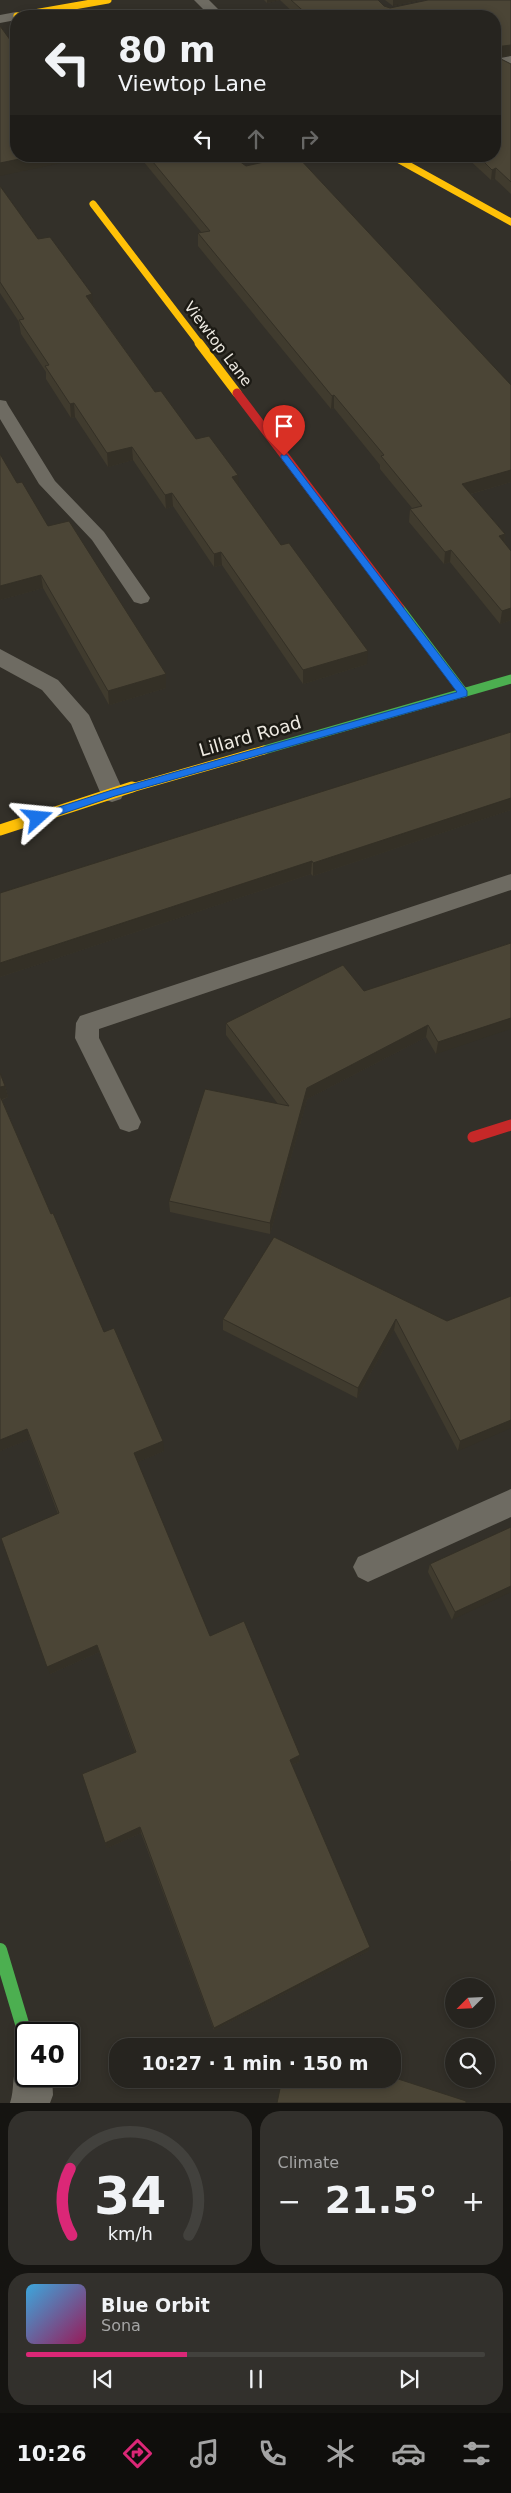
<!DOCTYPE html>
<html lang="en">
<head>
<meta charset="utf-8">
<style>
  body { margin:0; font-family:"DejaVu Sans",sans-serif; background:#32302c; color:#f1f3f6; height:100vh; display:flex; flex-direction:column; font-size:19px; white-space:nowrap }
  * { box-sizing:border-box; margin:0 }
  p { font-size:16px; color:#a4a4a4 }
  .icon { flex:none; width:28px; height:28px; fill:none; stroke:currentColor; stroke-width:2; stroke-linecap:round; stroke-linejoin:round }
  .map { position:relative; height:2103px; overflow:hidden }
  .drawer { display:flex; flex-direction:column; gap:8px; padding:8px; background:#151411; flex:1 }
  .drawer>* { flex:none }
  .banner { position:absolute; left:10px; top:10px; width:491px; height:152px; border-radius:20px; box-shadow:0 2px 8px #0003,0 0 0 1px #42413d; background:#26241f; color:#f1f3f6; overflow:hidden }
  .needle { width:32px; rotate:246deg }
  .controls { position:absolute; left:445px; top:1978px; display:grid; gap:10px }
  .controls a { display:grid; place-items:center; width:50px; height:50px; border-radius:50%; background:#26241f; box-shadow:0 2px 8px #0003,0 0 0 1px #42413d; font-size:25px }
  .speed { position:absolute; left:15px; top:2022px; display:flex; gap:10px; font-size:25px; font-weight:700; text-align:center }
  .speed>* { display:grid; place-content:center; width:65px; height:65px; border-radius:50%; background:#26241f; box-shadow:0 2px 8px #0003,0 0 0 1px #42413d; line-height:1 }
  .speed .limit { border:2px solid #111; border-radius:8px; background:#fff; color:#111 }
  .pin { position:absolute; display:grid; place-items:center; width:42px; height:42px; color:#fff; margin:-51px -21px; border-radius:50% 50% 50% 0; rotate:-45deg; box-shadow:0 0 5px #0007 }
  .pin .icon { rotate:45deg }
  .me { position:absolute; width:55px; margin:-28px; rotate:72deg; stroke-linejoin:round; filter:drop-shadow(0 0 4px #0008) }
  .turn { display:flex; align-items:center; gap:18px; height:105px; padding:0 25px; font-size:22px }
  .turn .icon { width:65px; height:65px; stroke-width:2.5 }
  .turn b { display:block; font-size:35px; line-height:42px }
  .lanes { display:flex; align-items:center; height:48px; padding:0 25px; background:#0003; justify-content:center; gap:25px; direction:ltr }
  .lanes .off { opacity:.35 }
  .big { font-size:38px; font-weight:600; line-height:1.1 }
  .drawer .tile { flex:1; display:flex; flex-direction:column; justify-content:center; gap:8px; min-width:0; padding:0 18px; border-radius:20px; background:#32302c }
  .drawer .dial { align-items:center; gap:0 }
  .dial svg { height:130px; overflow:visible; fill:none; stroke:#42413d; stroke-width:7; stroke-linecap:round; text-anchor:middle }
  .dial text { fill:#f1f3f6; stroke:none }
  .song { display:flex; align-items:center; gap:15px }
  .cover { width:60px; height:60px; border-radius:8px; background:linear-gradient(135deg,hsl(200 70% 55%),hsl(330 70% 35%)) }
  .played { height:5px; border-radius:2px; background:linear-gradient(90deg,#db2777 35%,#42413d 35%) }
  .keys { display:flex; justify-content:space-around; direction:ltr }
  .heat { display:flex; justify-content:space-between; align-items:center; font-size:28px; direction:ltr }
  .drawer .tiles { flex:1; display:grid; gap:8px; grid-template-columns:1fr 1fr }
  .tile:last-child { grid-column:span 2 }
  .trip { position:absolute; left:109px; top:2038px; width:292px; height:50px; border-radius:20px; background:#26241f; box-shadow:0 2px 8px #0003,0 0 0 1px #42413d; font-weight:600; line-height:50px; text-align:center }
  .tab-bar { display:flex; height:80px; justify-content:space-around; align-items:center; background:#0f0e0c; color:#a4a4a4 }
  .tab-bar .icon { width:35px; height:35px }
  .tab-bar .active { color:#db2777 }
  .tab-bar b { font-size:22px; color:#f1f3f6 }
  .map>svg:first-child { display:block }
  .lines { fill:none; stroke-linecap:round; stroke-linejoin:round }
  .lane { fill:#6e6b62; fill-rule:evenodd }
  .street { fill:#6e6b62; fill-rule:evenodd }
  .fast-far1 { stroke:#4caf50; stroke-width:9 }
  .fast { stroke:#4caf50; stroke-width:14 }
  .slow-far2 { stroke:#ffc107; stroke-width:7 }
  .slow-far1 { stroke:#ffc107; stroke-width:9 }
  .slow { stroke:#ffc107; stroke-width:11 }
  .jam-far1 { stroke:#c62828; stroke-width:9 }
  .jam { stroke:#c62828; stroke-width:11 }
  .wall { fill:#403b2e }
  .shaded-wall { fill:#343026 }
  .building { fill:#4b4536; stroke:#343026 }
  .route { fill:#1a73e8; stroke:#114b97 }
  .labels { text-anchor:middle; dominant-baseline:central; stroke-width:5; stroke-linejoin:round; paint-order:stroke }
  .far-street-label { font-size:15px; fill:#eeeae2; stroke:#1c1a14 }
  .street-label { font-size:18px; fill:#eeeae2; stroke:#1c1a14 }
</style>
</head>
<body>
<div class="map">
<svg width="511" height="2103" viewBox="0 0 511 2103">
  <rect width="100%" height="100%" fill="#333029"/>
  <g class="lines">
    <g class="lane">
      <polygon points="0,400 6,401 8,405 55,481 104,532 150,598 148,602 141,604 134,602 92,540 39,484 0,419"/>
      <polygon points="511,874 511,890 99,1029 99,1038 141,1122 138,1129 129,1132 120,1129 75,1038 76,1023 80,1016"/>
      <polygon points="511,1489 511,1517 368,1582 358,1577 353,1567 358,1557"/>
    </g>
    <g class="street">
      <polygon points="194,0 209,0 225,16 210,16"/>
      <polygon points="16,12 23,16 16,16 16,20 0,23 0,15"/>
      <polygon points="511,56 511,66 495,69 495,59"/>
      <polygon points="0,649 58,680 89,715 124,793 121,799 112,802 103,799 71,724 42,690 0,667"/>
      <path d="M 26,2058 L 26,2076 L 52,2076 L 53,2095 L 50,2103 L 10,2103 C 15,2088 11,2079 18,2062 Z"/>
    </g>
    <g class="fast-far1">
      <polyline points="400,608 464,693"/>
      <polyline points="264,750 511,679"/>
    </g>
    <polyline class="fast" points="0,1950 26,2037"/>
    <g class="slow-far2">
      <polyline points="17,16 108,0"/>
      <polyline points="392,156 511,222"/>
      <polyline points="93,204 200,344"/>
    </g>
    <g class="slow-far1">
      <polyline points="199,343 237,393"/>
      <polyline points="128,789 264,750"/>
    </g>
    <polyline class="slow" points="0,830 132,787"/>
    <polyline class="jam-far1" points="237,393 400,608"/>
    <polyline class="jam" points="473,1137 511,1125"/>
  </g>
  <g class="wall">
    <polygon points="264,0 378,0 384,6 390,8 511,0 511,55 495,58 495,16 297,16 280,0 267,3"/>
    <polygon points="385,0 421,0 393,6"/>
    <polygon points="511,64 511,194 495,179 491,180 465,156 495,156"/>
    <polygon points="139,156 232,156 511,385 511,482 471,494 505,534 504,543 511,620 500,624 450,562 444,564 409,522 410,509 412,508 380,469 380,465 334,408 331,409 198,246 198,233 202,233"/>
    <polygon points="0,186 38,239 93,305 155,392 196,439 238,475 238,486 367,664 303,684 222,565 214,567 173,506 166,509 133,460 108,467 75,417 71,418 46,379 46,372 21,334 19,322 0,293"/>
    <polygon points="0,454 17,483 48,526 166,674 166,688 109,705 43,588 0,600"/>
    <polygon points="511,732 511,810 313,876 311,874 0,977 0,893"/>
    <polygon points="511,943 436,1054 426,1037 307,1099 270,1234 170,1212 169,1201 278,1104 226,1035 226,1023 364,991"/>
    <polygon points="0,1073 5,1086 8,1097 2,1100 51,1214 104,1332 164,1451 137,1462 210,1636 300,1755 299,1762 292,1765 368,1951 214,2030 141,1833 107,1848 105,1843 135,1752 99,1652 50,1674 58,1514 30,1439 0,1451"/>
    <polygon points="274,1237 447,1321 511,1296 458,1451 394,1330 357,1398 223,1330 223,1319"/>
    <polygon points="511,1527 452,1620 428,1572 430,1564"/>
    <polygon points="511,1838 511,1861 510,1861"/>
  </g>
  <g class="shaded-wall">
    <polygon points="267,0 280,0 267,3"/>
    <polygon points="393,0 421,0 393,6"/>
    <polygon points="511,45 511,55 495,58 495,47"/>
    <polygon points="34,156 94,156 0,176 0,163"/>
    <polygon points="496,168 495,179 491,180 492,170"/>
    <polygon points="92,294 93,308 86,296"/>
    <polygon points="334,395 334,408 331,409 332,396"/>
    <polygon points="74,403 75,417 71,418 70,404"/>
    <polygon points="132,447 133,460 108,467 107,453"/>
    <polygon points="511,470 511,482 460,497 462,484"/>
    <polygon points="238,475 239,489 232,477"/>
    <polygon points="172,493 173,506 166,509 165,495"/>
    <polygon points="505,534 504,547 499,536"/>
    <polygon points="451,550 450,562 444,564 445,552"/>
    <polygon points="221,552 222,565 214,567 214,554"/>
    <polygon points="41,575 43,588 0,600 0,586"/>
    <polygon points="511,608 511,620 500,624 502,611"/>
    <polygon points="368,651 367,664 303,684 303,670"/>
    <polygon points="166,674 166,688 109,705 108,691"/>
    <polygon points="511,798 511,810 313,876 313,863"/>
    <polygon points="312,861 311,874 0,977 0,963"/>
    <polygon points="511,1018 511,1029 436,1054 438,1042"/>
    <polygon points="428,1025 426,1037 307,1099 270,1234 270,1223 307,1088"/>
    <polygon points="5,1086 8,1097 0,1100 0,1087"/>
    <polygon points="396,1319 394,1330 357,1398 358,1388"/>
    <polygon points="511,1420 511,1428 458,1451 460,1441"/>
    <polygon points="27,1429 30,1439 0,1451 0,1440"/>
    <polygon points="163,1441 164,1451 135,1463 134,1453"/>
    <polygon points="511,1586 511,1592 452,1620 455,1612"/>
    <polygon points="97,1645 99,1652 50,1674 47,1667"/>
    <polygon points="300,1755 299,1762 289,1766 290,1760"/>
    <polygon points="140,1827 141,1833 107,1848 105,1843"/>
    <polygon points="370,1947 368,1951 214,2030 214,2028"/>
  </g>
  <g class="building">
    <polygon points="291,0 378,0 384,6 390,8 428,0 511,0 511,45 495,47 495,16 309,16"/>
    <polygon points="0,26 16,48 16,156 34,156 0,163"/>
    <polygon points="501,59 511,64 511,182 496,168 492,170 478,156 495,156 495,60"/>
    <polygon points="148,156 232,156 246,166 291,156 297,156 511,385 511,470 462,484 505,534 499,536 511,551 511,608 502,611 451,550 445,552 410,509 422,506 381,456 384,455 334,395 332,396 198,233 210,231"/>
    <polygon points="0,186 38,239 50,237 92,294 86,296 155,392 161,391 196,439 209,436 238,475 232,477 281,545 289,543 368,651 303,670 221,552 214,554 172,493 165,495 132,447 107,453 74,403 70,404 45,366 49,365 19,320 24,319 0,282"/>
    <polygon points="0,454 17,483 22,482 48,526 69,521 166,674 108,691 41,575 0,586"/>
    <polygon points="511,732 511,798 313,863 312,861 0,963 0,893"/>
    <polygon points="511,943 511,1018 438,1042 428,1025 307,1088 270,1223 169,1201 205,1089 289,1106 226,1023 343,965 364,991"/>
    <polygon points="0,1073 5,1086 0,1087"/>
    <polygon points="0,1096 51,1214 53,1213 104,1332 114,1328 163,1441 134,1453 210,1636 244,1621 300,1755 290,1760 370,1947 214,2028 140,1827 105,1843 82,1774 136,1752 97,1645 47,1667 1,1538 59,1513 27,1429 0,1440"/>
    <polygon points="274,1237 447,1321 511,1296 511,1420 460,1441 396,1319 358,1388 223,1319"/>
    <polygon points="511,1527 511,1586 455,1612 430,1564"/>
    <polygon points="392,2077 466,2101 466,2103 277,2103 282,2079 392,2079"/>
  </g>
  <polygon class="route" points="281,455 287,455 467,691 467,696 115,796 38,822 34,821 34,815 112,790 457,692 281,458"/>
  <g class="labels">
    <g class="far-street-label">
      <text transform="translate(218 344) rotate(53)">Viewtop Lane</text>
    </g>
    <g class="street-label">
      <text transform="translate(250 736) rotate(-16)">Lillard Road</text>
    </g>
  </g>
</svg>
<div class="controls">
<a><svg class="needle" viewBox="-14 -14 28 28"><path d="M0-13l5 13h-10z" fill="#e53935"/><path d="M0 13l5-13h-10z" fill="#a4a4a4"/></svg></a>
<a><svg class="icon" aria-label="search" viewBox="0 0 24 24"><circle cx="10" cy="10" r="6"/><path d="M15 15l6 6"/></svg></a>
</div>
<div class="speed"><div class="limit">40</div></div>
<div class="pin" style="left:284px;top:456px;background:#d93025"><svg class="icon" aria-label="arrive" viewBox="0 0 24 24"><path d="M6 21V4h12l-3 4 3 4H6"/></svg></div>
<svg class="me" style="left:38px;top:818px" viewBox="-20 -20 40 40"><path d="M0-17L14 15 0 8-14 15z" fill="#1a73e8" stroke="#fff" stroke-width="4"/></svg>
<div class="trip">10:27 · 1 min · 150 m</div>
<div class="banner">
<div class="turn"><svg class="icon" aria-label="left" viewBox="0 0 24 24"><path d="M17 20v-9H6M10 6l-5 5 5 5"/></svg><div><b>80 m</b>Viewtop Lane</div></div>
<div class="lanes"><svg class="icon" aria-label="left" viewBox="0 0 24 24"><path d="M17 20v-9H6M10 6l-5 5 5 5"/></svg><svg class="icon off" aria-label="ahead" viewBox="0 0 24 24"><path d="M12 20V5M6 11l6-6 6 6"/></svg><svg class="icon off" aria-label="right" viewBox="0 0 24 24"><path d="M7 20v-9h11M14 6l5 5-5 5"/></svg></div>
</div>
</div>
<section class="drawer">
<div class="tiles">
<div class="tile dial"><svg viewBox="0 0 100 80">
<path d="M14 69A42 42 0 1 1 86 69"/>
<path d="M14 69A42 42 0 0 1 13 28" stroke="#db2777"/>
<text x="50" y="56" font-size="32" font-weight="700">34</text>
<text x="50" y="72" font-size="11">km/h</text>
</svg></div>
<div class="tile"><p>Climate</p>
<div class="heat"><a>−</a><b class="big">21.5°</b><a>+</a></div>
</div>
<div class="tile">
<div class="song"><i class="cover"></i><div><b>Blue Orbit</b><p>Sona</p></div></div>
<div class="played"></div>
<div class="keys"><svg class="icon" aria-label="previous" viewBox="0 0 24 24"><path d="M18 5L8 12l10 7zM5 5v14"/></svg><svg class="icon" aria-label="pause" viewBox="0 0 24 24"><path d="M8 5v14M16 5v14"/></svg><svg class="icon" aria-label="next" viewBox="0 0 24 24"><path d="M6 5l10 7-10 7zM19 5v14"/></svg></div>
</div>
</div>
</section>
<nav class="tab-bar">
<b>10:26</b>
<svg class="icon active" aria-label="directions" viewBox="0 0 24 24"><path d="M12 3l9 9-9 9-9-9zM9 14v-3h6M13 9l2 2-2 2"/></svg>
<svg class="icon" aria-label="music" viewBox="0 0 24 24"><path d="M9 18V5l10-2v13"/><circle cx="6" cy="18" r="3"/><circle cx="16" cy="16" r="3"/></svg>
<svg class="icon" aria-label="phone" viewBox="0 0 24 24"><path d="M5 4h4l2 5-3 2q2 4 5 5l2-3 5 2v4C11 20 4 13 5 4z"/></svg>
<svg class="icon" aria-label="climate" viewBox="0 0 24 24"><path d="M12 3v18M4 7l16 10M4 17L20 7"/></svg>
<svg class="icon" aria-label="car" viewBox="0 0 24 24"><path d="M5 17H2v-5l4-1 3-4h7l3 4 3 1v5h-3M9 17h6M6 11h13"/><circle cx="7" cy="17" r="2"/><circle cx="17" cy="17" r="2"/></svg>
<svg class="icon" aria-label="filters" viewBox="0 0 24 24"><path d="M4 7h16M4 17h16"/><circle cx="9" cy="7" r="2"/><circle cx="15" cy="17" r="2"/></svg>
</nav>
</body>
</html>
